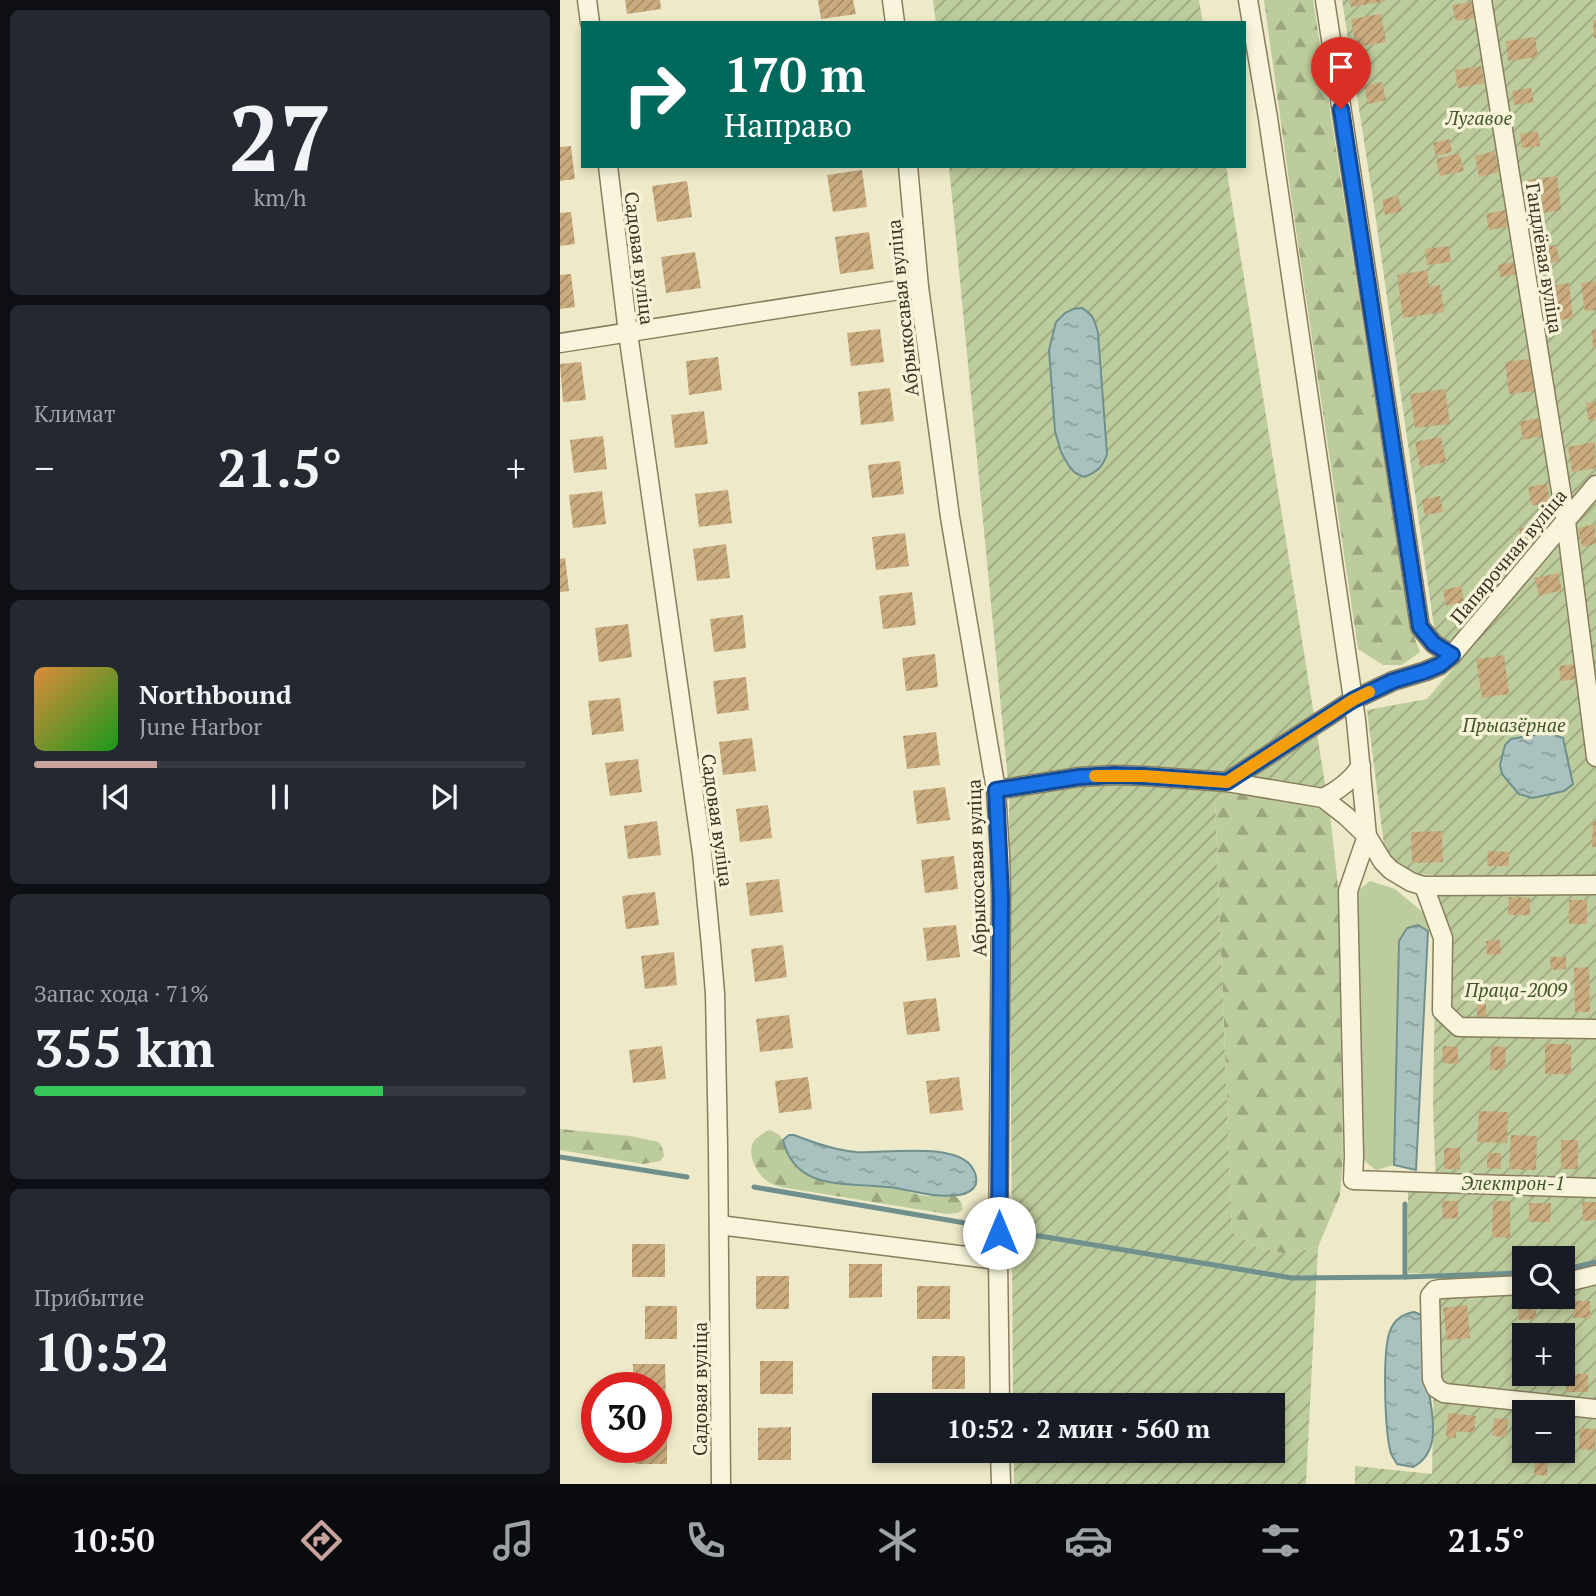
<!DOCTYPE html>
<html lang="ru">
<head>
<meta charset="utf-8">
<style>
  body { margin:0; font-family:"PT Serif",serif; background:#242831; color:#f1f3f6; height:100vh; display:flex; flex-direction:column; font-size:26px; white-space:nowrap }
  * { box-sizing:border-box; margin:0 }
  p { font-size:23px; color:#9ea1a6 }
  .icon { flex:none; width:38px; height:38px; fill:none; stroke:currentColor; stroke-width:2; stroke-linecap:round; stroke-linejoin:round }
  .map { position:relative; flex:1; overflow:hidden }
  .side { display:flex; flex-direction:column; gap:10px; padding:10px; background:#0d0f14; width:560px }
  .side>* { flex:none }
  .guide { position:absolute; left:21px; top:21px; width:665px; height:147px; border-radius:0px; box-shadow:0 4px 10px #0003; background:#00695c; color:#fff; overflow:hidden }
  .fabs { position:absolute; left:952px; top:1246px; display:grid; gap:14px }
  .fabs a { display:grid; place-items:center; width:63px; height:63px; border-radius:0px; background:#171b24; box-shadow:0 4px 10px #0003; font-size:35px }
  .speed { position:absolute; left:21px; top:1372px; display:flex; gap:14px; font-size:35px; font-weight:700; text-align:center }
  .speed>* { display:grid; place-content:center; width:91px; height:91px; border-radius:50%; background:#171b24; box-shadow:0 4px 10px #0003; line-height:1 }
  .speed .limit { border:10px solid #d22; background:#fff; color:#111 }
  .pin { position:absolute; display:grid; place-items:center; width:60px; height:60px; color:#fff; margin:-72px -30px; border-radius:50% 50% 50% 0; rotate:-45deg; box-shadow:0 0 7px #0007 }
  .pin .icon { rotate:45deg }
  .me { position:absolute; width:77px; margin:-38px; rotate:0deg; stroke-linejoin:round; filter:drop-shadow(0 0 5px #0008) }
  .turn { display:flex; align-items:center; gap:24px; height:147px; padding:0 28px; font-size:32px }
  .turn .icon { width:91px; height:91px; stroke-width:2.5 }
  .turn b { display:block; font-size:49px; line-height:60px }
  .big { font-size:52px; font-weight:600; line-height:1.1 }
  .side .tile { flex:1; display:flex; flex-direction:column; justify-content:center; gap:10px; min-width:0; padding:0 24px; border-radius:10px; background:#242831 }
  .side .dial { align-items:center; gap:0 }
  .dial b { font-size:91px; line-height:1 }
  .song { display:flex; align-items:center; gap:21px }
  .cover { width:84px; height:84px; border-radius:10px; background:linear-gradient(135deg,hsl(30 70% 55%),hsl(120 70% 35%)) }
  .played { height:7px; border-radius:4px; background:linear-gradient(90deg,#c8a39c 25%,#363941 25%) }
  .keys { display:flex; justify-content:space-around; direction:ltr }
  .heat { display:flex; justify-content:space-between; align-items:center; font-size:38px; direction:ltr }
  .charge { height:10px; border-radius:5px; background:linear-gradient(90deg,#34c759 71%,#363941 0) }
  .trip { position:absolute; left:312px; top:1393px; width:413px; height:70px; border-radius:0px; background:#171b24; box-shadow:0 4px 10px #0003; font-weight:600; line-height:70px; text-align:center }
  .tabs { display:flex; height:112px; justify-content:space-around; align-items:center; background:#090b0e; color:#9ea1a6 }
  .tabs .icon { width:49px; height:49px }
  .tabs .selected { color:#c8a39c }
  .tabs b { font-size:32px; color:#f1f3f6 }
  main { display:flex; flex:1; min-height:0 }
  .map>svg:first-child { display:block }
  .grass { fill:#bdcc9c }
  .forest { fill:url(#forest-firs) }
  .garden { fill:url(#garden-furrows); fill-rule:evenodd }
  .water { fill:url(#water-ripples); stroke:#70908e; stroke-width:2 }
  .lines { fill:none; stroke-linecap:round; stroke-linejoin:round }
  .stream { stroke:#70908e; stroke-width:5 }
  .building { fill:url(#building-hatch) }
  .minor-casing { stroke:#897d5e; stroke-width:21 }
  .minor { stroke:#f8f5dc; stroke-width:18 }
  .route-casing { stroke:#114b97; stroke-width:18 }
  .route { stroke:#1a73e8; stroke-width:12 }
  .slow { stroke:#f59e0b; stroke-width:12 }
  .labels { text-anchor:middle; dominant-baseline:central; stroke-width:7; stroke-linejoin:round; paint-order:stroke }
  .park-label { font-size:19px; font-style:italic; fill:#425628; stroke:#f5f2d8 }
  .street-label { font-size:19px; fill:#3a3221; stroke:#f5f2d8 }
</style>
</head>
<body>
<main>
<section class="side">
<div class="tile dial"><b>27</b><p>km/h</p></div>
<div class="tile"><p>Климат</p>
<div class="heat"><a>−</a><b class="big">21.5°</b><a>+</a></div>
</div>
<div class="tile">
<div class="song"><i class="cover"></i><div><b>Northbound</b><p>June Harbor</p></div></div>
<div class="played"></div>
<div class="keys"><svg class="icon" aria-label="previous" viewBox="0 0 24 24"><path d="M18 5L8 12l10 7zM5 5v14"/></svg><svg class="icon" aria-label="pause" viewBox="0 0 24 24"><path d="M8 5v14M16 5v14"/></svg><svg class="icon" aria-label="next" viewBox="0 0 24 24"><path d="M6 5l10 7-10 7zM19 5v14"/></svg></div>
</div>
<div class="tile"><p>Запас хода · 71%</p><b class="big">355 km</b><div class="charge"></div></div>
<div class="tile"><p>Прибытие</p><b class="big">10:52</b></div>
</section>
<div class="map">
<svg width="1036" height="1484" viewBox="0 0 1036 1484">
  <defs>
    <pattern id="forest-firs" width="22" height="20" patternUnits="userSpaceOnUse" patternTransform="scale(1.75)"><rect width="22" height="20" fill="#bdcc9c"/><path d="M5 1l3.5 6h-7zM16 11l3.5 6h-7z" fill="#9ba67f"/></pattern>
    <pattern id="garden-furrows" width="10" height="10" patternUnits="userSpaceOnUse" patternTransform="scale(1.75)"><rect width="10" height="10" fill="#bdcc9c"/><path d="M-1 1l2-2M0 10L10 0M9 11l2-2" fill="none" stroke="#9ba67f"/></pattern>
    <pattern id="water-ripples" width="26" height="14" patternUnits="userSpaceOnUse" patternTransform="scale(1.75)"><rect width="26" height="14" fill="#a9c2bf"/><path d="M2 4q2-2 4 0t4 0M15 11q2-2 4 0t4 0" fill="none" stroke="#8b9e9b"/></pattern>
    <pattern id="building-hatch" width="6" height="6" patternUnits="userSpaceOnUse" patternTransform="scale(1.75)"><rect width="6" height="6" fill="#caac7f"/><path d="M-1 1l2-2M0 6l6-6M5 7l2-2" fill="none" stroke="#a58d68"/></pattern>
  </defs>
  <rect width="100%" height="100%" fill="#eee9c8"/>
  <polygon class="grass" points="810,881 835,889 870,918 868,931 858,925 839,941 834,1165 816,1170 801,1158 795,915 799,890"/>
  <g class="forest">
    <polygon points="704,0 753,0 850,626 860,652 842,665 823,665 798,649 733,210"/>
    <polygon points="683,792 741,801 770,815 778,886 783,1157 780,1195 758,1247 727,1254 696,1247 672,1232 655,798"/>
    <polygon points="0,1129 70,1136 99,1142 103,1150 104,1156 100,1161 83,1164 0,1150"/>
    <path d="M 209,1130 C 227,1135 222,1146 231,1158 C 235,1163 241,1169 247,1173 C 267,1189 306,1185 331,1188 C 343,1189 355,1195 368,1196 C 377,1196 386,1195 395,1195 L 401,1202 L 403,1210 L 397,1213 L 387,1214 L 221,1187 C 217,1185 214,1185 210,1183 C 199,1177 188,1158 192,1145 C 195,1137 203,1134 209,1130 Z"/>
  </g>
  <g class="garden">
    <polygon points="373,0 639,0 643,23 376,23"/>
    <polygon points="782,0 1036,0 1036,476 895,647 875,634 813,199"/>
    <polygon points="389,166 666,166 770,815 741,801 683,792 655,798 672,1232 696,1247 727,1254 758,1247 746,1484 454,1484 454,1451 712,1451 712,1405 453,1405 449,791"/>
    <path d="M 1036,501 L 1036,1484 L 795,1484 L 795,1466 L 872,1474 L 876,1274 L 848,1273 L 848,1188 L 876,1189 L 873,1103 L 877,876 L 846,872 L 825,854 L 807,710 L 867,699 ZM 964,1258 L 1003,1258 L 1003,1297 L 964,1297 ZM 964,1335 L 1003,1335 L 1003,1374 L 964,1374 ZM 964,1412 L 1003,1412 L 1003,1451 L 964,1451 Z"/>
  </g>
  <g class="water">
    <path d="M 522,308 C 533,314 535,321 538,333 L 547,454 C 543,467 537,472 524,477 L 515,473 L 509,466 L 501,452 L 495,431 L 489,350 L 496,322 L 505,313 L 513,309 Z"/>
    <polygon points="988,733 1003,738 1013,784 1004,791 973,798 959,794 942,774 940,765 945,745 951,739"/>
    <polygon points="858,925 868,931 856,1170 834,1165 839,941 847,928"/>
    <path d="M 229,1135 L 234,1135 C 254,1143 275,1150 296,1152 C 324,1154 398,1141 413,1169 C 416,1174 417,1179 416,1184 C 413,1191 405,1194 399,1195 C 376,1198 357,1192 336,1188 C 294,1181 236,1195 223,1140 Z"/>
    <path d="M 854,1312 L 859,1314 L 863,1317 C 864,1337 865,1357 867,1377 C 869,1405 886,1450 853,1467 L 837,1464 C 834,1459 831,1455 830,1450 C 825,1427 822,1352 830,1331 C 834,1320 843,1314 854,1312 Z"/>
  </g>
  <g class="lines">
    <g class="stream">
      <polyline points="0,1157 127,1177"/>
      <polyline points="194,1187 417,1225"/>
      <polyline points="474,1235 732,1278 845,1277 964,1273"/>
      <polyline points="1003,1270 1036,1262"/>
      <polyline points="845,1277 845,1204"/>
    </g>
  </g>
  <g class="building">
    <polygon points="65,0 100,0 101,9 67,14"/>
    <polygon points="258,0 293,0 296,14 261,19"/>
    <polygon points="789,0 825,0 825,1 791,7"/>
    <polygon points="912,2 915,18 896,21 892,5"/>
    <polygon points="821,14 826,42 796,47 791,19"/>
    <polygon points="1033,20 1036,20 1036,38 1034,38"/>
    <polygon points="975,37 978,57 948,61 946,41"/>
    <polygon points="921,66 924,83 898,88 895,70"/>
    <polygon points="822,82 826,100 808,104 804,86"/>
    <polygon points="971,88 974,102 954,105 952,91"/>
    <polygon points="978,131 980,146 962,148 960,134"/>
    <polygon points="889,139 892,152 876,156 873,143"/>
    <polygon points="11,146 15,179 0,181 0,147"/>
    <polygon points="935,151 939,172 919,177 915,156"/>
    <polygon points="899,153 904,171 880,176 876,159"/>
    <polygon points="302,170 307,207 273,212 267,175"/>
    <polygon points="997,176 1001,210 971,215 967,180"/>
    <polygon points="127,181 132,217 97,222 92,186"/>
    <polygon points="838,195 842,211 825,215 822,200"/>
    <polygon points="945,210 948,227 929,230 926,214"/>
    <polygon points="11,212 15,244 0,246 0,213"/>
    <polygon points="309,232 314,269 280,274 275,237"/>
    <polygon points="996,245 1000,261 979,265 976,249"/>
    <polygon points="889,246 891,262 867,265 865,249"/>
    <polygon points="135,252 141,288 106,293 101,257"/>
    <polygon points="954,262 956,274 940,277 938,265"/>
    <polygon points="867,270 869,287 880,285 884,312 843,318 837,275"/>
    <polygon points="11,274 15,307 0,309 0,275"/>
    <polygon points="1036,281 1036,310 1025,311 1021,283"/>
    <polygon points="1009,283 1013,318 986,322 982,287"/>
    <polygon points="320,329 324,362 291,366 287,333"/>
    <polygon points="1032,330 1036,330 1036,347 1033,347"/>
    <polygon points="158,357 162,390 129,395 126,361"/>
    <polygon points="970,359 974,391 949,394 945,362"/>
    <polygon points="21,362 26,400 3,402 0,364"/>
    <polygon points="330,388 334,421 301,425 298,392"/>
    <polygon points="885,389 890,424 855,428 850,394"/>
    <polygon points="1036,402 1036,419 1028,420 1026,403"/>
    <polygon points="144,411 148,444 115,448 111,415"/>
    <polygon points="978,418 982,436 963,440 960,422"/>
    <polygon points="43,436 47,469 14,473 10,440"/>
    <polygon points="881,437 886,462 860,467 855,442"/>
    <polygon points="1035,442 1036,468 1012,472 1008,447"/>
    <polygon points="340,461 344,494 312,498 308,465"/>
    <polygon points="987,484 990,502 972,506 968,487"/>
    <polygon points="168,490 172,523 139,527 135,494"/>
    <polygon points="42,491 46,524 13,528 9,495"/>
    <polygon points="880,496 883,512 865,515 862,500"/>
    <polygon points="1035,524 1036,544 1022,547 1018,528"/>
    <polygon points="974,525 978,540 962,543 959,529"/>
    <polygon points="345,533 349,566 316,570 312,537"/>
    <polygon points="166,544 170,578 137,581 133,549"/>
    <polygon points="5,558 9,591 0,592 0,559"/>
    <polygon points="998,573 1002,590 979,596 975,578"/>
    <polygon points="901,586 904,602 886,606 883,590"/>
    <polygon points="352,592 356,625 323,629 319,596"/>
    <polygon points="183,615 186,648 154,652 150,619"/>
    <polygon points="68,624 72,657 39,662 35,628"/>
    <polygon points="375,654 378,687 346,691 342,658"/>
    <polygon points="944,655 949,694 922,698 916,659"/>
    <polygon points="1015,664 1017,679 1001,681 999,666"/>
    <polygon points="186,677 189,710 157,714 153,681"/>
    <polygon points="60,698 64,731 32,735 28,701"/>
    <polygon points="376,732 380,765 347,769 343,736"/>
    <polygon points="192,738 196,771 163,775 159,742"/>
    <polygon points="78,759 82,792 50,796 45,763"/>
    <polygon points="385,787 390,820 357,824 353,791"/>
    <polygon points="208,805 212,838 180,842 176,809"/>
    <polygon points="97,821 101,855 68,859 64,826"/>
    <polygon points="1033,821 1036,821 1036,847 1032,847"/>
    <polygon points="882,831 883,862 852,863 851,832"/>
    <polygon points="928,851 949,852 949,866 927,866"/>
    <polygon points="394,856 398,889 365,893 361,860"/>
    <polygon points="219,879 223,912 190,916 186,883"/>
    <polygon points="95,892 99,925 66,929 62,896"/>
    <polygon points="949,897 970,898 970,915 948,915"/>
    <rect x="1009" y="900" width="18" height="24"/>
    <polygon points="396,925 400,957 367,961 363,928"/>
    <polygon points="940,940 941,954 927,955 926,941"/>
    <polygon points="223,945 227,977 195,982 191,949"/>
    <polygon points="114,952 117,985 85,989 81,956"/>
    <polygon points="990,957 1006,957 1006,969 991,970"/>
    <polygon points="1029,967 1030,1012 1015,1012 1014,968"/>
    <polygon points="376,998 380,1031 347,1035 343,1002"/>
    <rect x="917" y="1003" width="9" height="14"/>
    <polygon points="229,1015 233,1048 200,1052 196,1019"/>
    <rect x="985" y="1044" width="26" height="30"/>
    <polygon points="102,1046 106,1079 73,1083 69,1050"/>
    <polygon points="883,1046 898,1047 898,1064 882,1063"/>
    <polygon points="931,1046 946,1047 945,1070 930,1070"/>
    <polygon points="248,1077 252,1109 219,1113 215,1081"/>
    <polygon points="399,1077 403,1110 370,1114 366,1081"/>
    <polygon points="919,1111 948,1112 947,1143 917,1142"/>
    <polygon points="951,1135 977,1136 976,1170 949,1169"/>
    <rect x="1001" y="1140" width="17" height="29"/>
    <rect x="884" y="1148" width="16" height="21"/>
    <polygon points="927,1153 941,1153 941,1169 927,1168"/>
    <polygon points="882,1201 898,1201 898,1218 883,1219"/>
    <polygon points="933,1201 950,1201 950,1238 932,1237"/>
    <polygon points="1022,1202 1036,1202 1036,1220 1023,1221"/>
    <polygon points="969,1203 991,1203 990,1222 969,1222"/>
    <rect x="72" y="1244" width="33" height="33"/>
    <polygon points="289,1264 322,1264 322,1297 289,1298"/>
    <rect x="196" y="1276" width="33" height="33"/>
    <rect x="357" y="1286" width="33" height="33"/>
    <polygon points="975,1301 976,1319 959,1320 958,1302"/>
    <polygon points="1014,1301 1030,1301 1030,1318 1013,1318"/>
    <polygon points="907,1305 910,1338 887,1340 883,1308"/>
    <rect x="85" y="1306" width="32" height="33"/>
    <polygon points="952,1343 964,1343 964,1363 951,1362"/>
    <rect x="372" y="1356" width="33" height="33"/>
    <rect x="200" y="1361" width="33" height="33"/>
    <polygon points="73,1364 105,1364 106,1396 96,1397 96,1388 73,1388"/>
    <rect x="1006" y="1374" width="22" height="18"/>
    <polygon points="888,1413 916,1416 914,1433 896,1431 896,1438 886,1437"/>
    <polygon points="934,1418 948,1419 946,1437 932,1436"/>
    <polygon points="231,1427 231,1460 198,1460 198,1428"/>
    <polygon points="1020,1428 1036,1429 1035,1450 1019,1449"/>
    <polygon points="96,1431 107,1431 107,1464 75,1464 75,1447 96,1447"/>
    <polygon points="380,1451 413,1451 413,1458 381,1458"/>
    <polygon points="975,1457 988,1458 987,1476 974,1475"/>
  </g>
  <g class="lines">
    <defs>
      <g id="minor">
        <polyline points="27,0 30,23"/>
        <polyline points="332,0 335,23"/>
        <polyline points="688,0 708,118 796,720 807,836 823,862 831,870 851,882 864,886 1036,885"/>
        <polyline points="765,0 860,627 874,644 892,655"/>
        <polyline points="922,0 1006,522 1036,757"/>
        <polyline points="48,166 68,333 142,853 151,946 155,993 158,1147 161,1484"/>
        <polyline points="348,166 359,287 390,517 436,790 440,855 441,896 438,1260 440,1405"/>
        <polyline points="0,343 359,287"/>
        <polyline points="667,782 763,798 786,816 807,836 788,891 794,1156 793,1180 1036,1188"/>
        <polyline points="436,790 519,777 554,775 584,776 667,782 793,700 833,681 866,671 880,665 892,655 1036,485"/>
        <path d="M 763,798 C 779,790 791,781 801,766"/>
        <polyline points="864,886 883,938 882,1011 899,1027 1036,1029"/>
        <polyline points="159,1225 438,1260"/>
        <polyline points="1003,1283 1036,1275"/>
        <polyline points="964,1285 881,1289 875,1290 870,1296 872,1379 876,1388 884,1393 1036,1409"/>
        <polyline points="440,1451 441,1484"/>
      </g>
    </defs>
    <use href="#minor" class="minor-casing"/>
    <use href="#minor" class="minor"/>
  </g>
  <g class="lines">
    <defs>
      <polyline id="route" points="439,1233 441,896 436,790 519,777 554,775 584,776 667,782 793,700 833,681 866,671 880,665 892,655 874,644 860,627 781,109"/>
    </defs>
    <use href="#route" class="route-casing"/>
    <use href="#route" class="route"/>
    <polyline class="slow" points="535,776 584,776 667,782 793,700 809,692"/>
  </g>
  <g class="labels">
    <g class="park-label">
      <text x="919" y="117">Лугавое</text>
      <text x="954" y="724">Прыазёрнае</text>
      <text x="956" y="989">Праца-2009</text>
      <text x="953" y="1182">Электрон-1</text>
    </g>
    <g class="street-label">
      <text transform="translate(80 258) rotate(83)">Садовая вуліца</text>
      <text transform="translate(985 258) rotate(81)">Гандлёвая вуліца</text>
      <text transform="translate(342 308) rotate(-96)">Абрыкосавая вуліца</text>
      <text transform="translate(948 556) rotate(-50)">Папярочная вуліца</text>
      <text transform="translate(158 820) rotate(82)">Садовая вуліца</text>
      <text transform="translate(416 868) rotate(-92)">Абрыкосавая вуліца</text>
      <text transform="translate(139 1389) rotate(-90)">Садовая вуліца</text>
    </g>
  </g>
</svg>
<div class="fabs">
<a><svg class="icon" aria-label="search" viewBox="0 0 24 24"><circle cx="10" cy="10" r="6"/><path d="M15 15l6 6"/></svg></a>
<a>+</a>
<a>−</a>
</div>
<div class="speed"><div class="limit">30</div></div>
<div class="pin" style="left:781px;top:109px;background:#d93025"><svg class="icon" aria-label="arrive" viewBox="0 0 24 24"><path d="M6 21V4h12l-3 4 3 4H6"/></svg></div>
<svg class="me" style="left:439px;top:1233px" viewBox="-20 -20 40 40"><circle r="19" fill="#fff"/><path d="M0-13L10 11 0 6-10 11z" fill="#1a73e8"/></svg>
<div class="trip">10:52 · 2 мин · 560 m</div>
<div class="guide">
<div class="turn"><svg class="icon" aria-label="right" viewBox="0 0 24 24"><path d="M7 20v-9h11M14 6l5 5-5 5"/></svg><div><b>170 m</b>Направо</div></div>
</div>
</div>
</main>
<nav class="tabs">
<b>10:50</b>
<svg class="icon selected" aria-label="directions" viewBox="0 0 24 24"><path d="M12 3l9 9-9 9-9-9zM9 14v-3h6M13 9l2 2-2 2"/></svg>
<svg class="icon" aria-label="music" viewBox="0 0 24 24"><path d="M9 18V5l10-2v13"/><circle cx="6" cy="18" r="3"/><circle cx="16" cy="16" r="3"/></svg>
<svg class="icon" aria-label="phone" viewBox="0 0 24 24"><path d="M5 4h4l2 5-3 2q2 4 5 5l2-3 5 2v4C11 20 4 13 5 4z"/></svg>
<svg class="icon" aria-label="climate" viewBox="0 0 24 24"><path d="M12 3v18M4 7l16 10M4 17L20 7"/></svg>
<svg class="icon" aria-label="car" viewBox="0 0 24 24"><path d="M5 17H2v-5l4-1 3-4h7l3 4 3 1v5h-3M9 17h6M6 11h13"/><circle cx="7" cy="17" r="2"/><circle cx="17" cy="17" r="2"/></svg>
<svg class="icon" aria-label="filters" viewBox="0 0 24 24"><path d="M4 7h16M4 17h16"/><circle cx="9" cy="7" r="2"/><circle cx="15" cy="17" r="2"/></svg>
<b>21.5°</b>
</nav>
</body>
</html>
